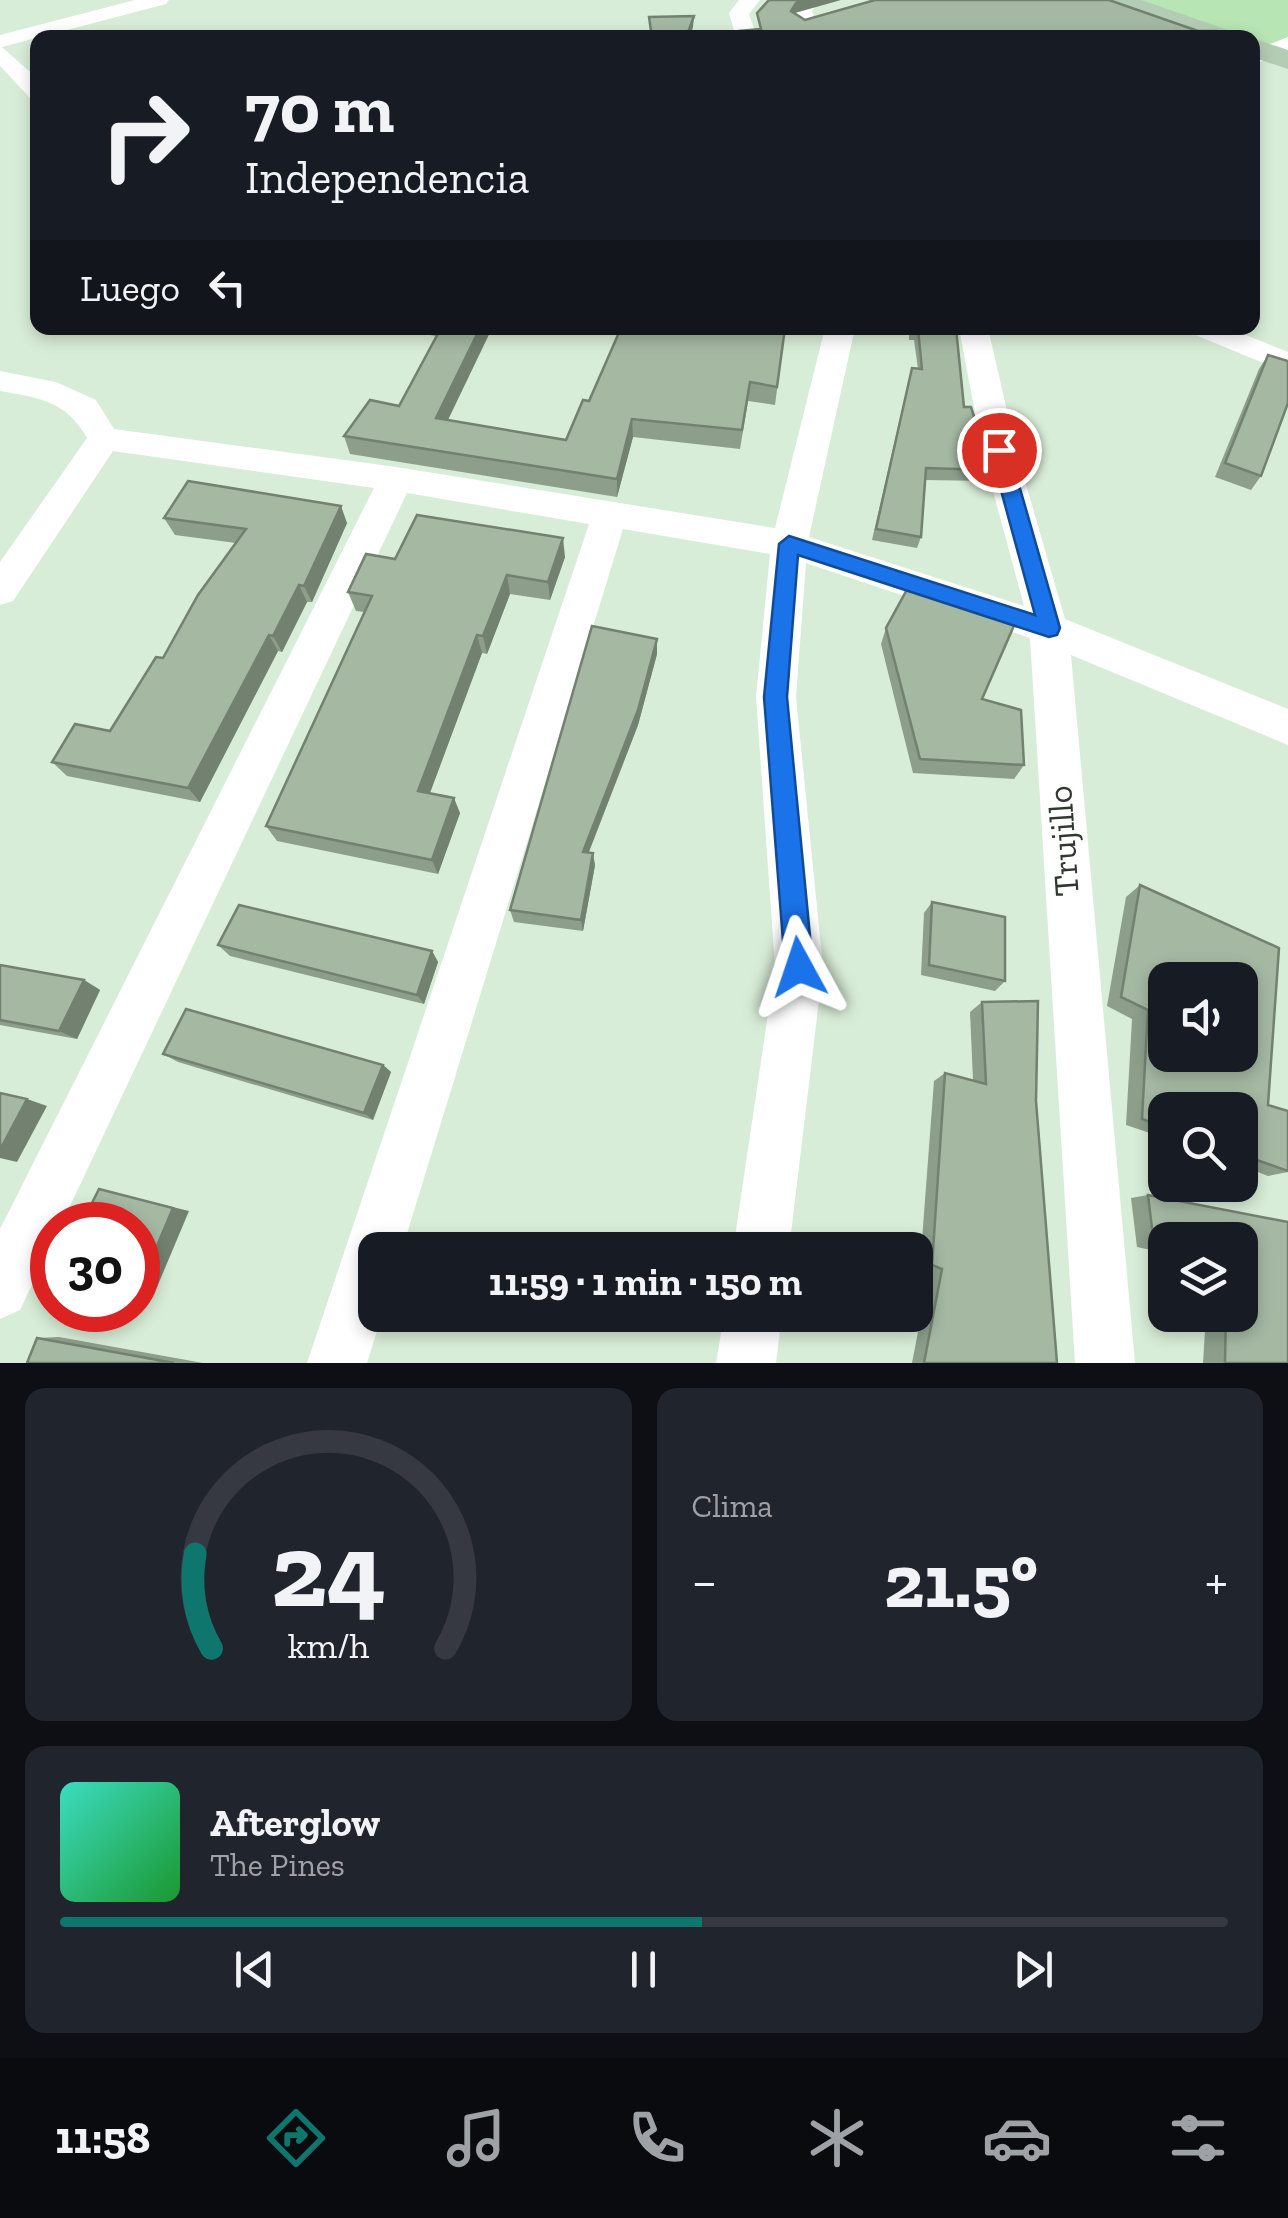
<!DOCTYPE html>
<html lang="es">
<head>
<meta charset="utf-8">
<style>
  body { margin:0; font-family:"Zilla Slab",serif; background:#20242c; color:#f1f3f6; height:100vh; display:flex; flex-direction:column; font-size:38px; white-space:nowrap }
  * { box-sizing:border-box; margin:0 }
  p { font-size:32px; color:#9ea1a6 }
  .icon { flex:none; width:55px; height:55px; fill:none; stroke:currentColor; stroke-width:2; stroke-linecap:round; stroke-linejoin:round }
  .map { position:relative; height:1363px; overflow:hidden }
  .panel { display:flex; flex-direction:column; gap:25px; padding:25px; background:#0d0f14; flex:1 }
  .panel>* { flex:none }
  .top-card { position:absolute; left:30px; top:30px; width:1230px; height:305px; border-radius:20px; box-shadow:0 5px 15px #0003; background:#171b24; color:#f1f3f6; overflow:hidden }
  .tools { position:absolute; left:1148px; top:962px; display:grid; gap:20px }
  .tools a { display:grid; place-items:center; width:110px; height:110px; border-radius:20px; background:#171b24; box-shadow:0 5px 15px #0003; font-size:50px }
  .speed { position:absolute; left:30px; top:1202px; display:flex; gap:20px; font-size:50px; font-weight:700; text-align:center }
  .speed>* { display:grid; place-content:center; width:130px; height:130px; border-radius:50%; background:#171b24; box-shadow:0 5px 15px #0003; line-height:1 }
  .speed .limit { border:15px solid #d22; background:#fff; color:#111 }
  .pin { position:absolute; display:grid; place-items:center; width:85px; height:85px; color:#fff; margin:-42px; border:5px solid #fff; border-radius:50%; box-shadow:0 2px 10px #0007 }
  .me { position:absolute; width:110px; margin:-55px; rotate:355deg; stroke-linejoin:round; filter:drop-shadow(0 0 8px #0008) }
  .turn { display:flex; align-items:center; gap:35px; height:210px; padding:0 50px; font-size:45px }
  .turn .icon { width:130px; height:130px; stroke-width:2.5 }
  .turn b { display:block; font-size:70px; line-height:85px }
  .then { display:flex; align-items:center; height:95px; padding:0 50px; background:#0003; gap:20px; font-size:38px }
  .big { font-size:75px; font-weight:700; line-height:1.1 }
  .panel .tile { flex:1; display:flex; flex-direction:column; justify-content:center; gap:15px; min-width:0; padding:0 35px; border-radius:20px; background:#20242c }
  .panel .dial { align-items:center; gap:0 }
  .dial svg { height:260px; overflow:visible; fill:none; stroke:#363941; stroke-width:7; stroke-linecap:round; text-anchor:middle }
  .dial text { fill:#f1f3f6; stroke:none }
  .song { display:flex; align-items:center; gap:30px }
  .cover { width:120px; height:120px; border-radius:15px; background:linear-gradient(135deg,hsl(170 70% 55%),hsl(130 70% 35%)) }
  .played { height:10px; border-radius:5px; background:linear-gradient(90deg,#0f766e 55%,#363941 55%) }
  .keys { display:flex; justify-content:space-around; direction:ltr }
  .heat { display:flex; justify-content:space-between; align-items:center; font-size:55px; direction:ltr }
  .panel .tiles { flex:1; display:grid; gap:25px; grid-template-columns:1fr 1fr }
  .tile:last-child { grid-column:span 2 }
  .trip { position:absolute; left:358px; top:1232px; width:575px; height:100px; border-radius:20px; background:#171b24; box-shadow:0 5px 15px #0003; font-weight:700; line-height:100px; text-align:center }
  .dock { display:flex; height:160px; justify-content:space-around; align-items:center; background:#090b0e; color:#9ea1a6 }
  .dock .icon { width:70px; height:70px }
  .dock .selected { color:#0f766e }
  .dock b { font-size:45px; color:#f1f3f6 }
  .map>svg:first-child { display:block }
  .green { fill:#b7e5b4 }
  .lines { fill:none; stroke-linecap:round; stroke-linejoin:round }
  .street { fill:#fff; fill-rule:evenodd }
  .secondary { fill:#b5ccb4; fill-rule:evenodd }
  .wall { fill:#8d9e8b }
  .shaded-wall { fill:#738171 }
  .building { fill:#a4b8a2; stroke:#738171; stroke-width:2.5; fill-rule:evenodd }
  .route { fill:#1a73e8; stroke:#114b97; stroke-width:2.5 }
  .labels { text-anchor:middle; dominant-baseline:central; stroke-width:8; stroke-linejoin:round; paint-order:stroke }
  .street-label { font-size:35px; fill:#2f372e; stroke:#fff }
</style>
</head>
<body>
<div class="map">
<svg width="1288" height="1363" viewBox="0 0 1288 1363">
  <rect width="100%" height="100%" fill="#d8edd7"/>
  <polygon class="green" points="1114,0 1288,0 1288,43 1253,47 1252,38 1224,37"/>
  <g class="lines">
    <g class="street">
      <polygon points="135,0 169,0 166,4 2,47 38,79 38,100 30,98 0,66 0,35"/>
      <polygon points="739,0 760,0 749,14 757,38 736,38 729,13"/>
      <polygon points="798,0 818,0 812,12 824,38 803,38 792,12"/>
      <polygon points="1288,37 1288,51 1252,65 1252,51"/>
      <path d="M 825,328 L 855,328 L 809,537 L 1024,606 L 982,450 L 959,328 L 988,328 L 1016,450 L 1065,619 L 1288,709 L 1288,745 L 1071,655 L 1135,1363 L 1075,1363 L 1030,638 L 806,563 L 796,697 L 823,967 L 789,1250 L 733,1250 L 775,967 L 756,697 L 770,554 L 623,529 L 402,1250 L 375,1250 L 375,1315 L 382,1315 L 367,1363 L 307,1363 L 589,524 L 407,493 L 61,1225 L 52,1225 L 52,1243 L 20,1310 L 0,1319 L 0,1229 L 374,488 L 113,451 L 13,601 L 0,605 L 0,562 L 87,438 C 66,401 40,398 0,391 L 0,371 L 56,382 L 96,400 L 114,429 L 396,467 L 775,528 Z"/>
      <polygon points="1188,328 1228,328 1288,352 1288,373 1193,334"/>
      <polygon points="724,1315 782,1315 776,1363 716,1363"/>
    </g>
    <g class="secondary">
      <polygon points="1100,0 1141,0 1234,32 1238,38 1195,38 1104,6"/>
      <polygon points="1252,38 1288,50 1288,69 1252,57"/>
    </g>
  </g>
  <g class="wall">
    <polygon points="377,328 492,328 448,420 566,440 589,401 785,328 775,405 748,401 740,449 633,437 617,497 350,454 344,436 399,406 437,336"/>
    <polygon points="909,328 956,328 964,407 991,470 986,481 925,480 921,537 917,548 872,540 909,379 918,369 914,340 909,340"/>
    <polygon points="1268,355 1261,476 1251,490 1215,477 1259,369"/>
    <polygon points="164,518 347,523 312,602 307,602 282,652 278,651 200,802 67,776 52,762 110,731 163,658 236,543 175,535"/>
    <polygon points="565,557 550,600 510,594 487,654 482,653 430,793 460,813 438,874 277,841 266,826 364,612 356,611 348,592 395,559"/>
    <polygon points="886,628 1024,765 1014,779 913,773 881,644"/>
    <polygon points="657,639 657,654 638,725 589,852 595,865 583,931 514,922 510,910"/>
    <polygon points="1140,885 1268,1105 1288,1111 1288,1172 1268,1176 1240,1165 1240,1110 1165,1110 1165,1138 1126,1125 1132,1019 1107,1006 1126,897"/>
    <polygon points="932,902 1005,981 995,991 921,975 924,913"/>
    <polygon points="218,945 432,951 438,962 424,1004 230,956"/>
    <polygon points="0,965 84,980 100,990 77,1039 0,1025"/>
    <polygon points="982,1002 1036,1101 1057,1363 912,1363 930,1270 920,1266 934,1081 945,1073 973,1080 970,1012"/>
    <polygon points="163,1054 383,1065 391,1072 373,1120 178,1062"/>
    <polygon points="1148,1195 1288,1222 1288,1363 1203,1363 1206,1315 1240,1315 1240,1240 1165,1240 1165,1253 1137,1247 1131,1198"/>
    <polygon points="59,1337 203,1363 27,1363 37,1338"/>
  </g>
  <g class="shaded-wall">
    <polygon points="806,0 841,0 795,13 791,11 796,3"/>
    <polygon points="694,16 693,27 690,38 686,38"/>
    <polygon points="480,328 492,328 440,436 436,418"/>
    <polygon points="632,419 633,437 617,497 617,479"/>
    <polygon points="341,506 347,523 312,602 304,586"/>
    <polygon points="563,538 565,557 550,600 548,582"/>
    <polygon points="507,575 510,594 487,654 483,636"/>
    <polygon points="299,585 307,602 282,652 273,636"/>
    <polygon points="269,635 278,651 200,802 188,788"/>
    <polygon points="477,635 482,653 425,806 418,791"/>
    <polygon points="657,639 657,654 638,725 584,864 583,852"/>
    <polygon points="454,798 460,813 438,874 432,860"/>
    <polygon points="593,853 595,865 583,931 581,920"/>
    <polygon points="432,951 438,962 424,1004 417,995"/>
    <polygon points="84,980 100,990 77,1039 59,1031"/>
    <polygon points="383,1065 391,1072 373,1120 364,1113"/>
    <polygon points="27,1099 47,1106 17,1162 0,1158 0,1150"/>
    <polygon points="99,1189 189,1211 157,1287 140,1286"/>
  </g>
  <g class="building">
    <polygon points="769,0 806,0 796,3 791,11 805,20 875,0 1109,0 1198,31 1217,31 1236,38 732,38 739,31 761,29 757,13"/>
    <polygon points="694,16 686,38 652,38 649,17"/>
    <polygon points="441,328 480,328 436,418 566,440 583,400 589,401 621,328 785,328 777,387 750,382 742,430 632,419 617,479 344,436 370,400 399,406"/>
    <polygon points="912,328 956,328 964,407 971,407 991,470 926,468 921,537 876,529 912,368 922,369 918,329"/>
    <polygon points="1268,355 1288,361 1288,403 1261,476 1225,463"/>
    <polygon points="188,481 341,506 304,586 299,585 273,636 269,635 188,788 52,762 75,724 110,731 156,657 163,658 198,595 246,529 164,518"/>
    <polygon points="417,515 563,538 548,582 507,575 483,636 477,635 418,791 454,798 432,860 266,826 372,596 348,592 366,554 395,559"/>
    <polygon points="910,584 1016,621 982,699 1021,710 1024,765 920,759 886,628"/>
    <polygon points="592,626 657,639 638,710 583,852 593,853 581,920 510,910"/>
    <path d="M 1140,885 L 1279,948 L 1268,1105 L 1288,1111 L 1288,1171 L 1240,1154 L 1240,1110 L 1165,1110 L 1165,1127 L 1142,1119 L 1148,1010 L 1121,997 ZM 1165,980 L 1240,980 L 1240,1055 L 1165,1055 Z"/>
    <polygon points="932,902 1005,917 1005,981 929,965"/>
    <polygon points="239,905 432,951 417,995 218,945"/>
    <polygon points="0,965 84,980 59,1031 0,1020"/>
    <polygon points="1038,1001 1036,1101 1057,1363 924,1363 942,1269 932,1265 945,1073 986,1084 982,1002"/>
    <polygon points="186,1009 383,1065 364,1113 163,1054"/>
    <polygon points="0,1093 27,1099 0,1150"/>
    <polygon points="99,1189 173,1208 140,1286 138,1286 138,1225 81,1225"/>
    <polygon points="1148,1195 1288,1222 1288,1363 1225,1363 1226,1315 1240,1315 1240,1240 1165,1240 1165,1247 1154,1245"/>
    <polygon points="37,1338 174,1363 27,1363"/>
  </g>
  <polygon class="route" points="999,443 1009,450 1060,628 1057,635 1049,637 798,555 787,697 813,967 809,976 799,980 789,976 785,967 764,697 779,544 789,536 1035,615 990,450"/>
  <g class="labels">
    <g class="street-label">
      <text transform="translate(1063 841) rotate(-94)">Trujillo</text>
    </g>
  </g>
</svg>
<div class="tools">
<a><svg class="icon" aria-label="sound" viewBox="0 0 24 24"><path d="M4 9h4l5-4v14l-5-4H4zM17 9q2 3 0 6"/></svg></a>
<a><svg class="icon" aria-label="search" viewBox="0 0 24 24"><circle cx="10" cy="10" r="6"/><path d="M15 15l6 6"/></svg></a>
<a><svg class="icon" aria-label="layers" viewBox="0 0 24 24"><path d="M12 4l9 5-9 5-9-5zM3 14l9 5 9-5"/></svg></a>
</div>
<div class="speed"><div class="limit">30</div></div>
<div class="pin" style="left:999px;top:450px;background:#d93025"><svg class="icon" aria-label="arrive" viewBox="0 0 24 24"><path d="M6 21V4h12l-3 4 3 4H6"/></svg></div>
<svg class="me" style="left:799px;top:967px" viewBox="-20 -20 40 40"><path d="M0-17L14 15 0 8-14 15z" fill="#1a73e8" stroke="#fff" stroke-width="4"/></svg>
<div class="trip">11:59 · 1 min · 150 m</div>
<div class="top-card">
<div class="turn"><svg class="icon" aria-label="right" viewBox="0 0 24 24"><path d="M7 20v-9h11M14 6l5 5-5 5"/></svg><div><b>70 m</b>Independencia</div></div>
<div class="then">Luego<svg class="icon" aria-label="left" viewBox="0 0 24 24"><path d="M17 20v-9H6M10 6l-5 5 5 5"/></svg></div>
</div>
</div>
<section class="panel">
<div class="tiles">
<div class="tile dial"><svg viewBox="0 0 100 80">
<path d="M14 69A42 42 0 1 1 86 69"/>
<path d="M14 69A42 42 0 0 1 9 40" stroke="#0f766e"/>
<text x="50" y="56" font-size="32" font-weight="700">24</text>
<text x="50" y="72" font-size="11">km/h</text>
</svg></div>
<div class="tile"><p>Clima</p>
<div class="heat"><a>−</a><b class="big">21.5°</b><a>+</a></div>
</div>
<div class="tile">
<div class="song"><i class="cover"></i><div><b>Afterglow</b><p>The Pines</p></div></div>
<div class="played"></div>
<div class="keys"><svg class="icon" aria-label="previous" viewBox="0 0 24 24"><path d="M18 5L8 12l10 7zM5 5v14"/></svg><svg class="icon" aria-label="pause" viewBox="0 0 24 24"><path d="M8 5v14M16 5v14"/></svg><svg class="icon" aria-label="next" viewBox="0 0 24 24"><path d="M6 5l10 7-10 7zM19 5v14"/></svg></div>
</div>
</div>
</section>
<nav class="dock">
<b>11:58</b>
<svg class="icon selected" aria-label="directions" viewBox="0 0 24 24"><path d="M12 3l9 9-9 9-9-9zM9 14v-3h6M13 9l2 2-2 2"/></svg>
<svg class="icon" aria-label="music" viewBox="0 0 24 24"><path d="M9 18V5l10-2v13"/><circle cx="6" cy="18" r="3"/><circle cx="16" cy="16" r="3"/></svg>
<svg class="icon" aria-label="phone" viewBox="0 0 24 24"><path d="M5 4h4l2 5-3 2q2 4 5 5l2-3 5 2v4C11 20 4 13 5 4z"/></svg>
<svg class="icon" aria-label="climate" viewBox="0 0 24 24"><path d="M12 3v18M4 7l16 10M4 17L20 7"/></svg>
<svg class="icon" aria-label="car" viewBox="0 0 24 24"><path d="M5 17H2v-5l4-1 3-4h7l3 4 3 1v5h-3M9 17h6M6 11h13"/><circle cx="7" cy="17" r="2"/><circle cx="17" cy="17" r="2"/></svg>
<svg class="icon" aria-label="filters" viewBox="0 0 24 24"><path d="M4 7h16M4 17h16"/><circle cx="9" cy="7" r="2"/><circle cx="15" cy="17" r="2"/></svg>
</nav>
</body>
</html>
